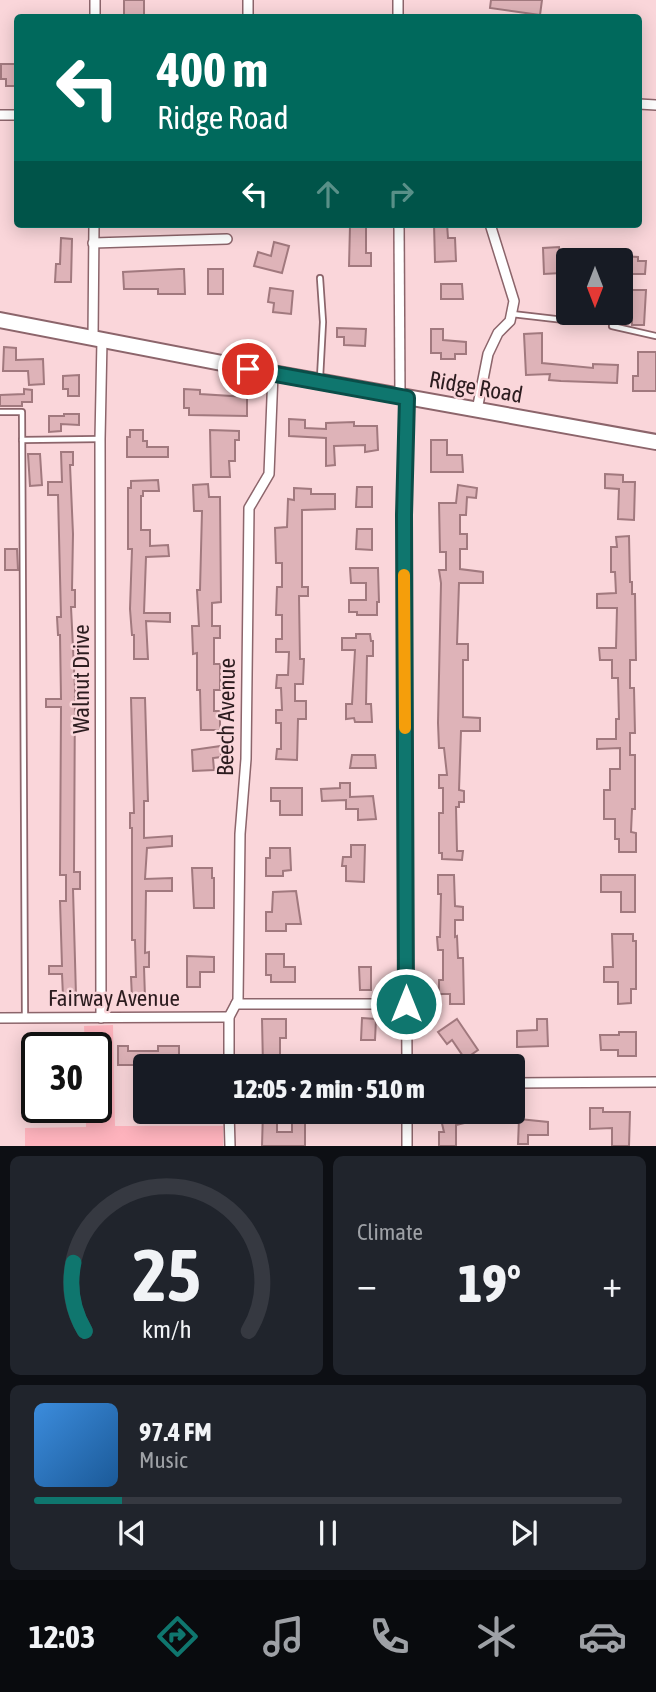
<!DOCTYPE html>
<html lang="en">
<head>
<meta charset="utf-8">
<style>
  body { margin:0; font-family:"Asap Condensed",sans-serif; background:#20242c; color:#f1f3f6; height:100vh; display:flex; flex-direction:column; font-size:26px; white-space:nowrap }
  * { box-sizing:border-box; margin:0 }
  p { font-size:23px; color:#9ea1a6 }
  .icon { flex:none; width:38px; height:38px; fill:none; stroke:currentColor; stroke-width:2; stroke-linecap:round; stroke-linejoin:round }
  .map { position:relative; height:1146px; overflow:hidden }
  .sheet { display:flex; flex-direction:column; gap:10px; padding:10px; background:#0d0f14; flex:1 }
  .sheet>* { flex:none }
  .top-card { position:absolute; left:14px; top:14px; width:628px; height:214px; border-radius:7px; box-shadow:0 4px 18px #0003; background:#00695c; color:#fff; overflow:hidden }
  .needle { width:46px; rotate:180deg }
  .controls { position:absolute; left:556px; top:248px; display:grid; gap:14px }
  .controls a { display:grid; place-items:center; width:77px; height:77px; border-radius:7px; background:#171b24; box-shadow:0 4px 18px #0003; font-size:35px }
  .speed { position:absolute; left:21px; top:1032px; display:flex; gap:14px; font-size:35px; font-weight:700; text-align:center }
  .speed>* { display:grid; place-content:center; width:91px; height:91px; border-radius:50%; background:#171b24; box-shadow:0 4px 18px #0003; line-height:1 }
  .speed .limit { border:4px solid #111; border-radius:10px; background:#fff; color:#111 }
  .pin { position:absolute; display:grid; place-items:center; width:60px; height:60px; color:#fff; margin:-30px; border:4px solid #fff; border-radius:50%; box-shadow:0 2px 7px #0007 }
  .me { position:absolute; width:77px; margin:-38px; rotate:0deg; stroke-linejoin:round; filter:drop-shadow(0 0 5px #0008) }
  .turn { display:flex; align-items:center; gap:24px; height:147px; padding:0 28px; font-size:32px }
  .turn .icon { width:91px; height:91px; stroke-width:2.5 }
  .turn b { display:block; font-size:49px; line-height:60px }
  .lanes { display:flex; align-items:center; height:66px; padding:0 28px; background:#0003; justify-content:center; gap:35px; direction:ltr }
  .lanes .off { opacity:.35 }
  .big { font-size:52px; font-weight:800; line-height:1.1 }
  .sheet .card { flex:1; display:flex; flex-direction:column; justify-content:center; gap:10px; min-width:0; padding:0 24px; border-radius:10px; background:#20242c }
  .sheet .dial { align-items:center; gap:0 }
  .dial svg { height:182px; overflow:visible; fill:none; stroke:#363941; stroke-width:7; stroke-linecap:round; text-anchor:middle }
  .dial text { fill:#f1f3f6; stroke:none }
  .song { display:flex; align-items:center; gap:21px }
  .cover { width:84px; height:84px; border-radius:10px; background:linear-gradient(135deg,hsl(210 70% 55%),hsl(210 70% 35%)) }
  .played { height:7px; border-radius:4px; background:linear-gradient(90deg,#0f766e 15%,#363941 15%) }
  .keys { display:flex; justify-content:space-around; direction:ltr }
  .heat { display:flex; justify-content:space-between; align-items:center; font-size:38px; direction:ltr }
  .sheet .tiles { flex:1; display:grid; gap:10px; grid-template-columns:1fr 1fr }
  .card:last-child { grid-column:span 2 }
  .trip { position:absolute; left:133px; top:1054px; width:392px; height:70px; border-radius:7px; background:#171b24; box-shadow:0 4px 18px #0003; font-weight:800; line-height:70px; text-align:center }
  .tabs { display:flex; height:112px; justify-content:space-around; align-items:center; background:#090b0e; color:#9ea1a6 }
  .tabs .icon { width:49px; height:49px }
  .tabs .current { color:#0f766e }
  .tabs b { font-size:32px; color:#f1f3f6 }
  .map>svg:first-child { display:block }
  .green { fill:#feb3bd }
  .building { fill:#deb3b8; stroke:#a1797e; stroke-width:2 }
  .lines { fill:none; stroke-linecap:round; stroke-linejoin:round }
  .lane-casing { stroke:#8c656b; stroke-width:8 }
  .street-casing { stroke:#8c656b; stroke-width:12 }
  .primary-casing { stroke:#8c656b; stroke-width:18 }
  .lane { stroke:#fff; stroke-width:4.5 }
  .street { stroke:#fff; stroke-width:9 }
  .primary { stroke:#fff; stroke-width:14 }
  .route-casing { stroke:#0a4d48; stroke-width:18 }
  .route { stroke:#0f766e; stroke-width:12 }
  .slow { stroke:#f59e0b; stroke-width:12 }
  .labels { text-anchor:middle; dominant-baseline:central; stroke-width:5; stroke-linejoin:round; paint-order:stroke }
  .street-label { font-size:23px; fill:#2c1c1f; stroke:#fad6da }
</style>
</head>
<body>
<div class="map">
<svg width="656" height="1146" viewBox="0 0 656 1146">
  <rect width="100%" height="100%" fill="#fad6da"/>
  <polygon class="green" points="113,1025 115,1126 223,1126 223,1146 25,1146 25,1128 86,1127 86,1108 96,1108 96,1048 85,1048 84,1026"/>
  <g class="building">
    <rect x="124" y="0" width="20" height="18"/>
    <polygon points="491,0 542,0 540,15 490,8"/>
    <polygon points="1,64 18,64 16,86 6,86 6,79 1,79"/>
    <polygon points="434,224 447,224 448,238 455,238 456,261 435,262"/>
    <polygon points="350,226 366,226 366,253 371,253 371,266 349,266"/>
    <polygon points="61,238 72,239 71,282 55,282 56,264 60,264"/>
    <polygon points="274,242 289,246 282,273 254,266 258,252 271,256"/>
    <polygon points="559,247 561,273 544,274 543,248"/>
    <polygon points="621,256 638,257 638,261 646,261 645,274 621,274"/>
    <polygon points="179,269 184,269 185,294 158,294 158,289 124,289 123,272"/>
    <rect x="208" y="269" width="15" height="25"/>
    <polygon points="441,284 462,284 463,299 441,299"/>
    <polygon points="270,288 293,291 291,314 273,312 274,303 268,302"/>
    <polygon points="621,290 646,290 644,325 632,325 632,311 623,311"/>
    <polygon points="337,328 366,329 365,346 344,345 344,337 337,337"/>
    <polygon points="431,329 443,329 443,340 466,342 466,354 455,354 455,359 441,359 441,353 431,353"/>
    <polygon points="542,333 542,363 593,368 593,364 618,365 617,383 561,381 549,380 550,374 526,375 524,334"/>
    <polygon points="4,347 16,348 16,360 43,359 44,384 29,385 28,371 3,371"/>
    <polygon points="638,352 656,352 656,391 633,391 633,376 638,376"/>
    <polygon points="79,375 79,396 68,396 68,389 63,389 63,376"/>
    <polygon points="24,389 32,390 32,402 22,402 22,406 0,406 0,395 24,394"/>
    <polygon points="184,389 200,390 200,394 247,397 247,416 189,415 189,408 184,408"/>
    <polygon points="64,414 79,414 79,425 61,424 61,431 49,432 49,416 64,416"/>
    <polygon points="289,419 305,420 305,428 326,429 326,423 354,422 354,426 377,426 378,450 365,452 365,445 334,446 335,465 326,466 326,438 289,436"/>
    <polygon points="130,430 143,430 143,441 147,441 147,447 168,447 168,457 127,457 127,437 130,437"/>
    <polygon points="210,430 239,431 239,440 235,440 235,461 229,461 230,477 211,477"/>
    <polygon points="431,440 447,440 447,455 462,455 463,472 431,472"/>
    <polygon points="61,452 73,452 73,465 70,465 73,534 72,590 75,590 75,607 71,607 75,688 74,872 80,872 80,889 73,889 76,996 63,996 62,974 49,974 49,966 62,966 60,901 66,901 66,875 60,875 61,707 46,707 46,699 61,699 60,635 58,635 57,617 61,617 58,495 48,495 48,482 62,482"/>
    <polygon points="28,454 40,454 42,485 30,486"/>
    <polygon points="605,474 623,475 623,482 635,482 634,520 618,519 619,489 605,488"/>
    <polygon points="158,480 159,491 143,491 143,496 141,496 141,530 150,530 150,546 168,545 169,556 146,557 144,613 170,613 170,622 146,621 148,659 134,659 134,635 132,635 130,609 132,549 128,549 128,488 131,488 131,481"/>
    <polygon points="208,484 209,497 220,497 221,602 212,603 212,626 220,626 220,638 214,638 214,664 220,664 220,690 214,690 214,711 220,711 220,730 201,730 200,690 197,690 197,653 193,654 192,626 199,626 197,590 200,590 202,511 194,511 193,485"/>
    <polygon points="458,485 477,488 476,498 467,497 466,515 460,515 460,534 467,534 467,549 460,549 460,569 483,572 483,583 459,583 457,644 468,644 468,660 463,660 463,717 480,718 480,731 461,731 459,790 464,791 464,802 459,802 459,807 456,807 457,851 463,851 462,860 442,859 442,853 439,853 439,813 443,813 443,788 439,788 439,775 447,775 444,748 439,748 438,723 441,583 439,570 446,570 446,552 440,552 439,503 456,503"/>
    <polygon points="357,487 372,487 372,507 356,507"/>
    <polygon points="294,488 311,489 311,494 335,494 335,509 302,510 302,587 308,587 308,596 299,596 300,659 304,659 303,684 295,684 295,701 306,701 306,719 298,719 297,760 276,759 277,749 281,749 281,723 276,723 276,710 282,710 281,688 276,688 277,675 288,675 289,652 276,652 276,639 282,639 282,615 276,615 277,587 282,587 282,563 276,563 275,528 287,527 288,499 294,500"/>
    <polygon points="357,529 372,529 372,550 356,549"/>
    <polygon points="629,536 630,582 632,582 632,594 635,594 636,660 630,660 630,688 634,688 635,733 630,733 630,755 635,755 635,809 632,809 631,832 636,833 636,852 619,852 619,839 615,839 615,819 604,819 604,790 610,790 610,769 620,769 620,748 597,749 597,739 616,739 616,719 619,719 618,678 612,678 612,660 600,660 599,648 616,648 617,608 597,608 597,594 616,593 615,572 611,572 611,547 617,547 616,537"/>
    <polygon points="5,549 17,549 18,570 5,570"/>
    <polygon points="350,568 378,568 379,602 377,602 377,615 357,615 357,612 349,612 349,600 366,600 366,583 351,583"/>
    <polygon points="356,634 370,634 371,641 373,641 373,656 367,656 366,704 371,704 372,722 355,722 354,718 346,719 346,704 352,704 355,650 342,650 342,638 356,638"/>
    <polygon points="131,698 145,698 148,801 144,801 144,838 172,836 172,846 147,848 145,879 172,878 172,891 146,891 145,953 149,952 149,967 144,967 145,998 132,998 131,977 136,977 135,940 132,940 132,828 130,828 130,813 134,813"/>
    <polygon points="221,746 221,757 213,758 214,770 193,771 192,750"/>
    <polygon points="352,755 375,755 376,768 350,768"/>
    <polygon points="340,783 350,783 350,797 373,796 376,819 358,820 358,809 346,809 346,800 322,801 321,789 340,788"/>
    <polygon points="271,788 302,788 302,815 280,815 280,801 271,801"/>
    <polygon points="351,845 365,845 364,882 346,881 346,866 342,866 343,857 351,857"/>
    <polygon points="270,848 290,848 291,870 283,871 283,876 266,876 266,858 270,858"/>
    <polygon points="192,868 212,868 212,878 214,878 214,908 194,908"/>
    <polygon points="438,875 454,875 455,906 463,907 463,920 455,920 455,937 457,936 458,958 463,958 464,1004 450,1004 450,994 439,994 439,980 443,980 443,950 438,950 437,937 440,937 441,894 438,894"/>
    <polygon points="601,875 635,875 635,912 621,912 621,892 601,892"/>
    <polygon points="296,891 301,924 286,924 286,931 266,931 266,912 272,912 273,892"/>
    <polygon points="612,934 633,934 633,941 636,941 636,989 631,989 631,1003 618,1004 618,982 604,982 604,967 613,967"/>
    <polygon points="266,954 284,954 284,967 295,967 295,982 271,982 271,975 266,975"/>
    <polygon points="187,956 214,957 214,972 200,972 200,987 187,987"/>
    <polygon points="359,967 371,967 371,990 360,990"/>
    <polygon points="362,1018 376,1019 375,1040 361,1040"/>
    <polygon points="262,1019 286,1019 286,1038 280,1038 280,1056 277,1056 277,1066 263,1066"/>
    <polygon points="457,1019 478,1050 465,1059 452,1040 447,1044 438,1032"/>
    <polygon points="537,1019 547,1019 548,1046 517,1047 517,1031 537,1030"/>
    <polygon points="619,1032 636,1032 636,1056 618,1056 618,1050 601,1050 600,1035 619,1035"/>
    <polygon points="118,1046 128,1046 128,1051 158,1051 158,1046 179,1046 179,1062 146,1063 146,1065 118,1065"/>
    <polygon points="590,1108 603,1108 603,1112 630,1112 629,1146 612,1146 612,1128 590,1129"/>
    <polygon points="263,1111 277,1111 277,1132 292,1132 292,1116 305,1116 305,1146 262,1146"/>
    <polygon points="439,1111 470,1111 473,1121 456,1125 456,1146 439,1146 439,1132 444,1132"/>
    <polygon points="519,1119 548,1122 548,1135 528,1135 528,1144 518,1144"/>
  </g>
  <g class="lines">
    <defs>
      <g id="lane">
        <polyline points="320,278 323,322 320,378"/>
        <polyline points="512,314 564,320"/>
        <polyline points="612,326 656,336"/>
        <polyline points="0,412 22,412 25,1017"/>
        <polyline points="22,440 100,439"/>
      </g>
      <g id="street">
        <polyline points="248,0 248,18"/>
        <polyline points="398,0 398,18"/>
        <polyline points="95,18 95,0"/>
        <polyline points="639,104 656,105"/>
        <polyline points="0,115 18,115"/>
        <polyline points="399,224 400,396"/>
        <polyline points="93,243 227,239"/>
        <polyline points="93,338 94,224"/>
        <polyline points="477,410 488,354 498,333 510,321 514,301 490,224"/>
        <polyline points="236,1004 406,1004"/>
        <polyline points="0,1018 229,1017"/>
        <polyline points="101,1018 100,439 102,340"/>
        <polyline points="229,1066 229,1017 238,1000 240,834 246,759 249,508 269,474 273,373"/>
        <polyline points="407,1066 404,515 407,398"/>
        <polyline points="513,1083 656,1082"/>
        <polyline points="229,1111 230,1146"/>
        <polyline points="407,1146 407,1111"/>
      </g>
      <polyline id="primary" points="0,320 273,373 656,442"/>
    </defs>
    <use href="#lane" class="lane-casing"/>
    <use href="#street" class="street-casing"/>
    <use href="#primary" class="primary-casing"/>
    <use href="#lane" class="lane"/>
    <use href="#street" class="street"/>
    <use href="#primary" class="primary"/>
  </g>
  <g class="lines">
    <defs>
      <polyline id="route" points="248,369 407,398 404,515 406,1004"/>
    </defs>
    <use href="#route" class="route-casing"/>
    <use href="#route" class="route"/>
    <polyline class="slow" points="404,575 405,728"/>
  </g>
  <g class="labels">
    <g class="street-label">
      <text transform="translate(476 387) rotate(10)">Ridge Road</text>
      <text transform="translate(81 679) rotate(-90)">Walnut Drive</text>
      <text transform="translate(226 717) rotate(-89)">Beech Avenue</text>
      <text x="114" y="998">Fairway Avenue</text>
    </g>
  </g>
</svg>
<div class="controls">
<a><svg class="needle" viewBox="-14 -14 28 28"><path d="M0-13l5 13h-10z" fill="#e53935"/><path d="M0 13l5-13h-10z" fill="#9ea1a6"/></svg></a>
</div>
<div class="speed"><div class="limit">30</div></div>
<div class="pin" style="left:248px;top:369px;background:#d93025"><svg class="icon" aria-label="arrive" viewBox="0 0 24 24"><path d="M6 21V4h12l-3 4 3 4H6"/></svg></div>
<svg class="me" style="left:406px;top:1004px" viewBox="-20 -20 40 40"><circle r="17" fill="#0f766e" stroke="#fff" stroke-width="3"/><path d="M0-11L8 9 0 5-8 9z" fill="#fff"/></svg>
<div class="trip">12:05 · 2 min · 510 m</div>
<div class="top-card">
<div class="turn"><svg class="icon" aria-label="left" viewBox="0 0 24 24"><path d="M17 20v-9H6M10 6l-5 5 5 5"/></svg><div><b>400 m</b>Ridge Road</div></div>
<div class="lanes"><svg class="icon" aria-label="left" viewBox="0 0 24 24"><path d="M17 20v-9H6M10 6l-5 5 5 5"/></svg><svg class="icon off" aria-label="ahead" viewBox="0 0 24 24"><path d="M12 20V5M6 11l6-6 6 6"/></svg><svg class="icon off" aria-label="right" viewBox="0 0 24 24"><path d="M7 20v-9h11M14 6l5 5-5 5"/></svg></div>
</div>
</div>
<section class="sheet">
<div class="tiles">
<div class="card dial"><svg viewBox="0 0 100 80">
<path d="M14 69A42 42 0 1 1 86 69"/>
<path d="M14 69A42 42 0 0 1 9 39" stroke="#0f766e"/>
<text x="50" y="56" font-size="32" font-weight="700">25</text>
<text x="50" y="72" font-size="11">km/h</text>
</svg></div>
<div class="card"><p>Climate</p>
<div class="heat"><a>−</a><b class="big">19°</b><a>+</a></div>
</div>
<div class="card">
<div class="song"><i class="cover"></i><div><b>97.4 FM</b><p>Music</p></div></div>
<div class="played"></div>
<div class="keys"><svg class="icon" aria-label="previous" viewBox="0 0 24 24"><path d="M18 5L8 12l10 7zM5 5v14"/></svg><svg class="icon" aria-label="pause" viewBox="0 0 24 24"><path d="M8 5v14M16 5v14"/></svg><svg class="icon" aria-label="next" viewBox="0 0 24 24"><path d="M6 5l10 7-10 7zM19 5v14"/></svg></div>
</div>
</div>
</section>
<nav class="tabs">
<b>12:03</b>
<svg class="icon current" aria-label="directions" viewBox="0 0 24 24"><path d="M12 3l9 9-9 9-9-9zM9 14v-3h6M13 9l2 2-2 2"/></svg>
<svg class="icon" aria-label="music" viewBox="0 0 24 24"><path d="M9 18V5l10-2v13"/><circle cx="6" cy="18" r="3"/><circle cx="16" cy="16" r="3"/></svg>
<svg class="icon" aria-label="phone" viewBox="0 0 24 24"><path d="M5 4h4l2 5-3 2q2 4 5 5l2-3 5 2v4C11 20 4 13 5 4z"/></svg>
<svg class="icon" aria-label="climate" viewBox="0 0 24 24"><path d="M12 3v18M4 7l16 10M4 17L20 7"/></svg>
<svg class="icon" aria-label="car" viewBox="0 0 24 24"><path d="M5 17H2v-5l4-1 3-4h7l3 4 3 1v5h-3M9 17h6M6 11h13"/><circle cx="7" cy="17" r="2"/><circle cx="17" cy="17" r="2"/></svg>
</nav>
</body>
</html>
